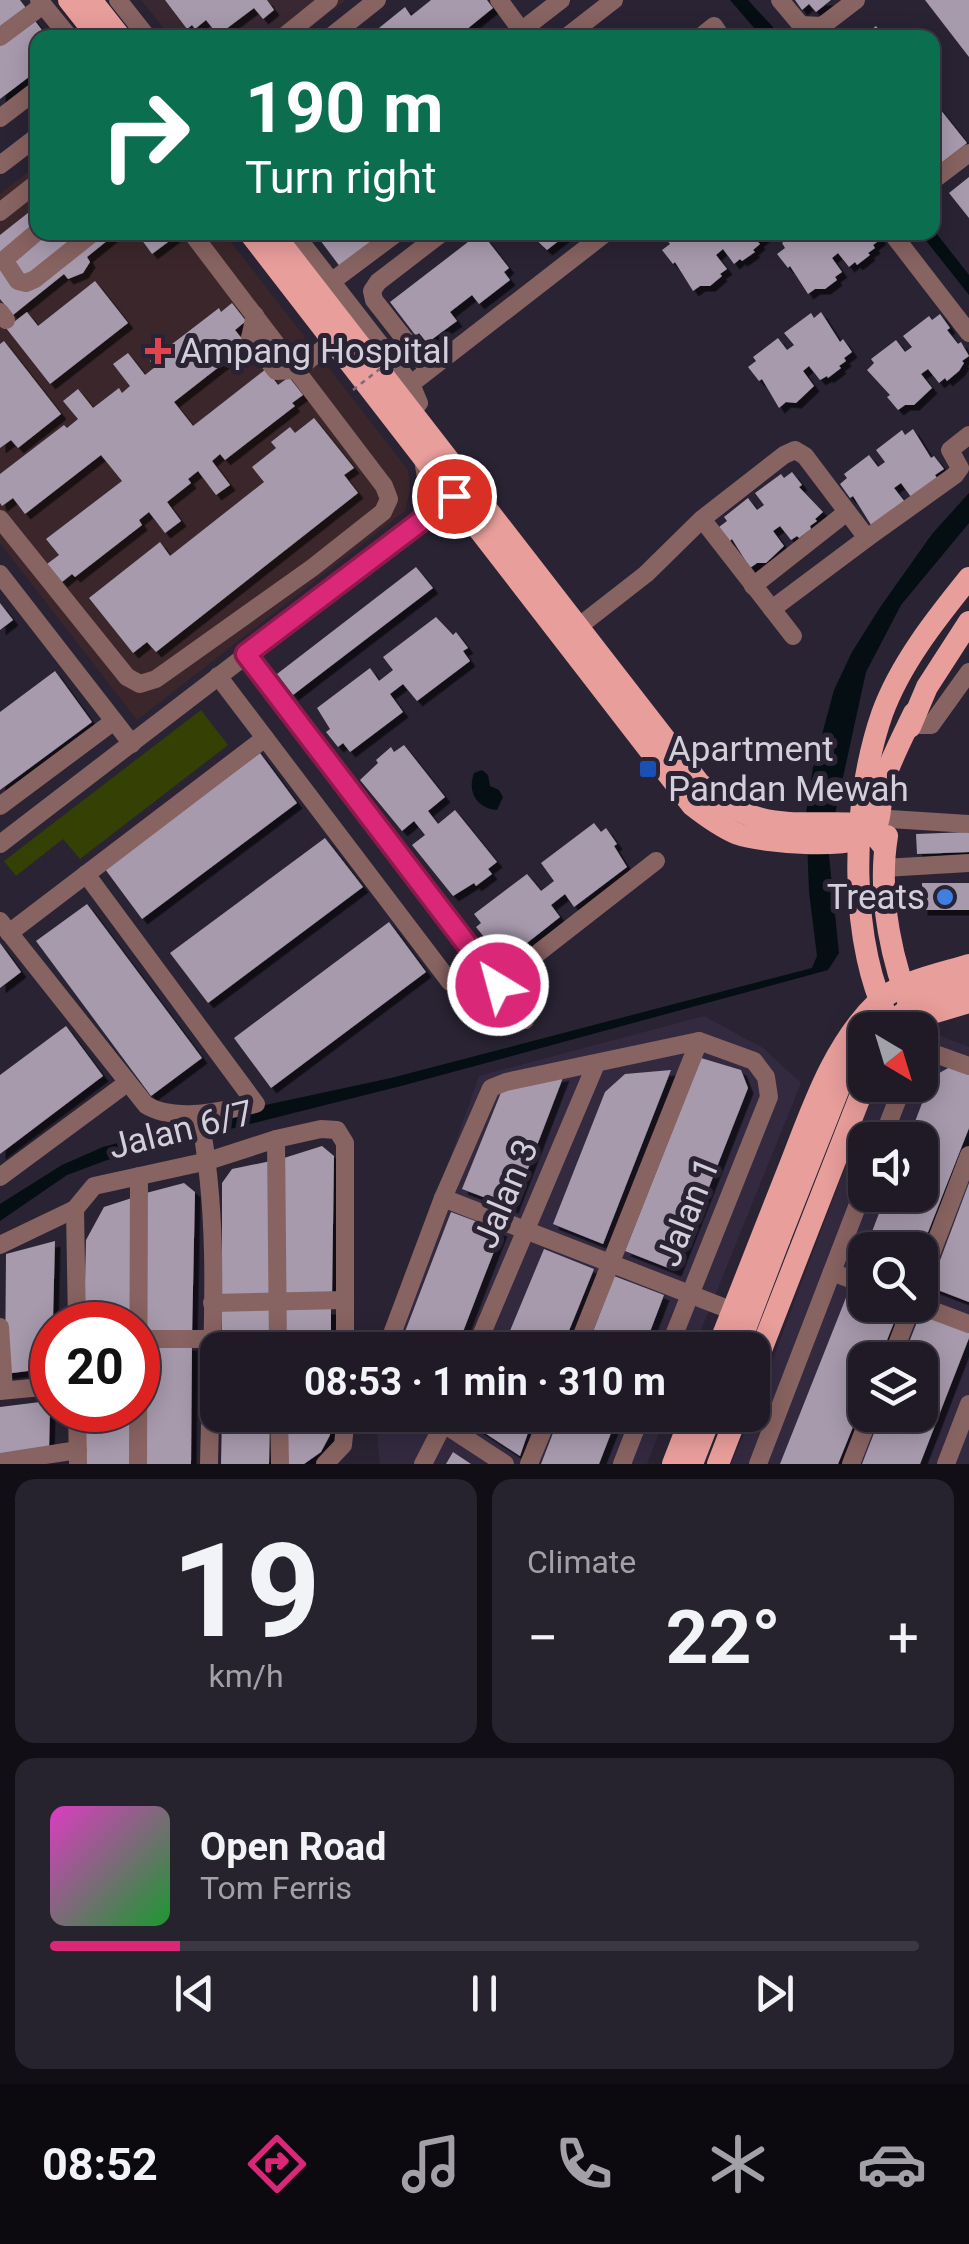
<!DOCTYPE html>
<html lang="en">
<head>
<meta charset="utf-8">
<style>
  body { margin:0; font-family:Roboto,sans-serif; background:#27232e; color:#f1f3f6; height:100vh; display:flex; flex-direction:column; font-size:38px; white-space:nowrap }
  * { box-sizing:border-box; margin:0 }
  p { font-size:32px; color:#a1a1a7 }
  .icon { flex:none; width:55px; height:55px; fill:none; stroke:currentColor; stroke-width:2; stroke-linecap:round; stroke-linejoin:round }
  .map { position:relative; height:1464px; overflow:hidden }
  .side { display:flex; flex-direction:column; gap:15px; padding:15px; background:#110e15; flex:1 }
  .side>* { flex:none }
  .hud { position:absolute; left:30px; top:30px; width:910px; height:210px; border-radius:20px; box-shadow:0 5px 25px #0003,0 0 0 2px #3c3843; background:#0b6e4f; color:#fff; overflow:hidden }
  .needle { width:65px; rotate:142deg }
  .controls { position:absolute; left:848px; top:1012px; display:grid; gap:20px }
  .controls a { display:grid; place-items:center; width:90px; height:90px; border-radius:20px; background:#1f1a26; box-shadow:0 5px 25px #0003,0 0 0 2px #3c3843; font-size:50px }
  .speed { position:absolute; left:30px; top:1302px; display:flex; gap:20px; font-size:50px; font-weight:700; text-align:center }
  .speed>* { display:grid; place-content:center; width:130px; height:130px; border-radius:50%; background:#1f1a26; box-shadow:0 5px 25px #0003,0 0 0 2px #3c3843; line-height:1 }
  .speed .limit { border:15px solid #d22; background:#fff; color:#111 }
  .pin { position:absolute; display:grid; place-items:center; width:85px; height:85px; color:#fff; margin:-42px; border:5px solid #fff; border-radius:50%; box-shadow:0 2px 10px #0007 }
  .me { position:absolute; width:110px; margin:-55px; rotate:323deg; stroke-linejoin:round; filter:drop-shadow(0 0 8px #0008) }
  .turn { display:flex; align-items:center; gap:35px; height:210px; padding:0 50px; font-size:45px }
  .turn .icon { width:130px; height:130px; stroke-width:2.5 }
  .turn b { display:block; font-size:70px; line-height:85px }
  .big { font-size:75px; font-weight:700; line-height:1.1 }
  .side .tile { flex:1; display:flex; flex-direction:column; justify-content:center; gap:15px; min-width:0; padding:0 35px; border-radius:20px; background:#27232e }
  .side .dial { align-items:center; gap:0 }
  .dial b { font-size:130px; line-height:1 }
  .song { display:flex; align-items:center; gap:30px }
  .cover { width:120px; height:120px; border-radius:15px; background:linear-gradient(135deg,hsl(310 70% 55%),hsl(130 70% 35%)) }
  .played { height:10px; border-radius:5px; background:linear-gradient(90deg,#db2777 15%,#3c3843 15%) }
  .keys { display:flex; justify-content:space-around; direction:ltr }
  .heat { display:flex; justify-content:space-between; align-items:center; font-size:55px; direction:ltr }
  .side .tiles { flex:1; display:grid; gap:15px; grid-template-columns:1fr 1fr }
  .tile:last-child { grid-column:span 2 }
  .trip { position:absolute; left:200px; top:1332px; width:570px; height:100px; border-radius:20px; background:#1f1a26; box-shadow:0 5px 25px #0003,0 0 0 2px #3c3843; font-weight:700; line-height:100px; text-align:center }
  .tabs { display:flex; height:160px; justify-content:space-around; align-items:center; background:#0c0a0f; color:#a1a1a7 }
  .tabs .icon { width:70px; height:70px }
  .tabs .selected { color:#db2777 }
  .tabs b { font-size:45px; color:#f1f3f6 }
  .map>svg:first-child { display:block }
  .built { fill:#332a40; fill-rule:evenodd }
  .education { fill:#392831 }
  .medical { fill:#3b272b }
  .green { fill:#344004 }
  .water { fill:#040e13 }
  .building { fill:#a79aad; filter:url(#shadow) }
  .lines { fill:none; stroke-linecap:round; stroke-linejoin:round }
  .minor { stroke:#876361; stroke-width:18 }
  .major { stroke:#e89e9b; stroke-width:22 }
  .path-bridge { stroke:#746f7d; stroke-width:2.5; stroke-dasharray:5 5; stroke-linecap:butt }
  .major-bridge { stroke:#e89e9b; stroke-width:22 }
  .route-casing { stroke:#8e194d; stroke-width:25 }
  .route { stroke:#db2777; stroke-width:18 }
  .health-dot { fill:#e0444e; stroke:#292333; stroke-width:4 }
  .transit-dot { fill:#1a4fb4; stroke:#292333; stroke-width:4 }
  .shop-dot { fill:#3f7fe0; stroke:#292333; stroke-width:4 }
  .labels { text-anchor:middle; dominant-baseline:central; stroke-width:10; stroke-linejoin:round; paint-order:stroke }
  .poi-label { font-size:35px; fill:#d3cfda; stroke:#292333; text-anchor:start }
  .street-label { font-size:35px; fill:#d3cfda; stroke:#292333 }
</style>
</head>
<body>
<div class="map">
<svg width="969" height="1464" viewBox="0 0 969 1464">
  <defs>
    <filter id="shadow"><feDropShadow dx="5.5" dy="5.5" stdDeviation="0" flood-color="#0009"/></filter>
  </defs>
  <rect width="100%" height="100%" fill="#292333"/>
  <g class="built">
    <polygon points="704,1016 763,1048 801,1083 693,1350 382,1350 479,1076"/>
    <path d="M 929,1031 L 969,1047 L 969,1464 L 731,1464 L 752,1415 L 872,1095 L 879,1085 L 920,1085 L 920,1038 ZM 865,1140 L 920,1140 L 920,1195 L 865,1195 ZM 865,1250 L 920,1250 L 920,1305 L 865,1305 ZM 865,1360 L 920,1360 L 920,1415 L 865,1415 Z"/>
    <polygon points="375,1415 666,1415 647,1464 380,1464"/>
  </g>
  <polygon class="education" points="141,0 346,0 297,38 171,37"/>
  <polygon class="medical" points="37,164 38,232 224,233 408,470 410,491 405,511 137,720 0,543 0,194"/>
  <polygon class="green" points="201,710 228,745 80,859 63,839 16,876 4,861"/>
  <g class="water">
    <polygon points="730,0 748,0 782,37 762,37"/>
    <polygon points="933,229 969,275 969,295 920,233 932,232"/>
    <polygon points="969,493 969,523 901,605 866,672 828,846 839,953 828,970 401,1086 107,1160 67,1175 0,1221 0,1204 62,1165 103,1147 233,1112 391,1078 812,968 817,956 809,892 806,813 813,768 834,690 852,652 881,606 932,534"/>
    <path d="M 482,770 L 488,775 L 490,786 L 499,790 L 503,797 L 497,810 C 477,808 467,793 474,773 Z"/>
  </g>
  <g class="building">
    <polygon points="0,0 20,0 26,8 0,28"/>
    <polygon points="165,0 267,0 274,10 263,19 254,8 218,35 206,20 195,29 192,25 187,29"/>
    <polygon points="431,0 487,0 493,8 456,38 378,38 374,32 405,7 411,16"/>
    <polygon points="795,0 831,0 816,12 809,4 802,10"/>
    <polygon points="925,0 969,0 969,57"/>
    <polygon points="32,17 48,38 38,38 38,70 0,99 0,42"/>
    <polygon points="876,26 885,38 861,38"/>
    <polygon points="932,99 967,143 932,170"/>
    <polygon points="969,177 969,218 949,193"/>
    <polygon points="38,205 38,232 118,232 87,257 90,262 83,273 68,279 64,274 13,315 0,299 0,235"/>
    <polygon points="144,232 172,232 176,236 152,254 139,236"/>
    <polygon points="314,232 386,232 341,268"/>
    <polygon points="481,232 509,268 504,272 510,280 479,304 472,295 450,312 457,321 427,343 419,333 416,336 390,302"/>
    <polygon points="528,232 570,232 547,250"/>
    <polygon points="676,232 764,232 766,235 758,242 760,244 753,250 755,252 742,261 740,259 734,264 723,249 716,255 727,269 720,274 722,276 710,286 700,286 693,291 675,262 673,264 662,250 670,244 667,240"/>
    <polygon points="796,232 812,232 816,237 821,232 876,232 881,239 873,245 875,248 868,253 870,255 857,265 855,262 849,267 838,253 832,258 842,272 835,277 837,280 825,289 815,289 808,294 790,266 788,268 777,254 785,248 782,243"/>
    <polygon points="95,281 128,323 50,384 6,328 27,312 38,326"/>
    <polygon points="232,303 246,321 235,330 247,345 174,402 193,426 266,369 278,385 289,377 303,395 292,403 295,406 225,460 220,454 212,461 230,485 216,495 198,471 188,479 191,483 167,502 181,521 165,533 149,512 139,520 142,525 75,577 72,574 62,582 47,564 59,555 46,539 122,481 101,455 25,514 13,498 2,506 0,503 0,474 64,425 67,428 78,419 63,401 78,389 93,408 119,388 122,393 130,386 113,364 128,353 145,375 155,367 150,361 219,308 221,312"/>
    <polygon points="821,312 840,342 843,339 852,352 844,358 846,361 839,366 841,368 828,378 827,376 820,380 809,366 803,371 814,386 796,403 786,402 779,408 762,379 759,381 748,367 756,361 753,357 778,338 787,350 794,345 784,333 811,313 814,318"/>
    <polygon points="940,314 950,328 947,330 958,344 961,342 969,356 962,361 964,363 959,371 947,381 945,378 939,383 928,369 921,374 932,388 914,405 905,405 898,410 887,397 890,395 867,370 874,363 871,359 896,340 905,352 912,347 903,336 929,316 932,320"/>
    <polygon points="4,341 61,414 18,448 11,440 0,448 0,344"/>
    <polygon points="314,418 354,468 344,475 358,493 156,652 147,642 133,653 89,598 160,542 170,556 264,482 252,467 276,448 271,442 290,427 295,433"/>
    <polygon points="913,429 931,458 934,456 944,469 935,475 937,478 911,497 901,483 894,488 905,502 871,525 853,496 850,498 840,484 847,478 844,474 869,455 878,467 885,462 876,450 902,430 905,435"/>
    <polygon points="792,472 802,485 799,487 823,512 815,519 817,521 810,526 811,529 799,538 797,536 791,540 780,526 773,531 784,546 766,563 757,563 750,568 732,539 730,541 719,527 727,521 724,517 748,498 757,510 764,505 755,493 781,474 784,478"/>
    <polygon points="416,567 433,588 293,695 277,674"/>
    <polygon points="0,603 13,620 0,630"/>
    <polygon points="436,617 453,635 456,632 468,648 463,651 470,661 417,701 403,684 390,694 403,712 350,752 343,743 338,747 326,732 330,729 317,708 370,668 379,681 393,670 383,657"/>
    <polygon points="55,671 92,722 0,790 0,712"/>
    <polygon points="404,745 445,797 428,811 438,824 455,810 497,862 488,869 492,874 476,886 474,883 453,896 412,845 425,835 414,821 402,831 360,780 378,763 376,760 391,747 394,752"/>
    <polygon points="260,753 297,803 142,919 105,869"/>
    <polygon points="594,823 601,832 606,828 617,844 614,846 627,867 574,907 565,894 551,905 560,917 508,958 491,940 488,942 476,927 481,923 474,914 527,874 541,891 554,881 541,863"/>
    <polygon points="969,832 969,852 917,854 916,834"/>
    <polygon points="325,838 363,887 208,1003 170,953"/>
    <rect x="922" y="883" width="47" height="27"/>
    <polygon points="87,904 202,1058 151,1096 36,941"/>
    <polygon points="389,922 426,972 271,1088 234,1038"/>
    <polygon points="0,943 21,972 0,988"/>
    <polygon points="66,1026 103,1076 0,1154 0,1075"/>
    <polygon points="701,1058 741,1070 748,1088 676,1271 625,1251"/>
    <polygon points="950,1067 969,1075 969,1128 921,1250 865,1250 886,1195 920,1195 920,1140 908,1140 932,1077"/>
    <polygon points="671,1070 603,1244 553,1224 605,1092 625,1074"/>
    <polygon points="564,1075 513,1208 462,1189 502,1090"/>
    <polygon points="322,1146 334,1156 332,1296 282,1296 284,1158"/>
    <polygon points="271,1161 270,1297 222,1297 222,1183 232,1169"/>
    <polygon points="184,1183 195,1192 192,1335 142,1334 146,1193"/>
    <polygon points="969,1183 969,1302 930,1287"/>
    <polygon points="135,1197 133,1325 84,1325 86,1240 104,1207"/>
    <polygon points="451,1212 502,1231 484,1277 456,1350 398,1350"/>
    <polygon points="55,1241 52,1357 43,1369 5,1374 6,1254"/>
    <polygon points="544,1249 594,1269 575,1316 561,1350 502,1350"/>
    <polygon points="614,1276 664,1295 643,1350 586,1350"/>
    <polygon points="851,1285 865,1290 865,1305 901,1305 879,1360 865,1360 865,1397 838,1464 780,1464"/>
    <rect x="222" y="1309" width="48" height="41"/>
    <rect x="282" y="1309" width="49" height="41"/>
    <polygon points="921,1312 969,1330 969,1338 920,1464 862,1464 881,1415 920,1415 920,1360 902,1360"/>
    <polygon points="143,1345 192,1345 191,1464 142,1464"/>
    <polygon points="40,1402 50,1410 49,1449 0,1455 0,1407"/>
    <polygon points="84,1410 133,1410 132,1464 83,1464"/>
    <polygon points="222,1415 270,1415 269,1464 221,1464"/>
    <polygon points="281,1415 331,1415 330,1435 321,1452 304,1464 281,1464"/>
    <polygon points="475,1415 534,1415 520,1456 471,1424"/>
    <polygon points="560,1415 618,1415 599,1464 541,1464"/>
    <polygon points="453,1452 471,1464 446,1464"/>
  </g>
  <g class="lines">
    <g class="minor">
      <polyline points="39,0 70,38"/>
      <polyline points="118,0 148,38"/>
      <polyline points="499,0 521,30"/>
      <polyline points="780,0 801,25 822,26 856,0"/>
      <polyline points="0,37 43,5"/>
      <polyline points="282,38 329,0"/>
      <polyline points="329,38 377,0"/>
      <polyline points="512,38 561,0"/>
      <polyline points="565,38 614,0"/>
      <polyline points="699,38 714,26 722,38"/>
      <polyline points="0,118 38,89"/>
      <polyline points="0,165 38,136"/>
      <polyline points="932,181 969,153"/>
      <polyline points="0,212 38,182"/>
      <polyline points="38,231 4,260 18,281 26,283 35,279 94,232"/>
      <polyline points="293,232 411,384"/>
      <polyline points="891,232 969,333"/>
      <polyline points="331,282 398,232"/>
      <polyline points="0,312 6,320"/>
      <polyline points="255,315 250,338 276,371 296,370 333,341"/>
      <polyline points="428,369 374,300 372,291 378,282 443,232"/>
      <polyline points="411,412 419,403 411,384 607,232"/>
      <polyline points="0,519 127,677 140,684 156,679 312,568 383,512 389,499 384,486 191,232"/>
      <polyline points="702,519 793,636"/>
      <polyline points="421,522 427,484 423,459"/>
      <polyline points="0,574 132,744"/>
      <polyline points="753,586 847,512"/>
      <polyline points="772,609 867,538"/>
      <polyline points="578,627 646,574 702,519 784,455 795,450 805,456 867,538 955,475 960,468 950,450 969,435"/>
      <polyline points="247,655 525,1020"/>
      <polyline points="218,676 450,982"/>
      <polyline points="910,725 931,725 969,672"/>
      <polyline points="0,806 114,721"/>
      <polyline points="890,819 969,824"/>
      <polyline points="0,844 464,488"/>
      <polyline points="884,868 969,863"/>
      <path d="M 0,921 L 146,1105 C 175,1123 225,1110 256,1104 L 86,874"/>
      <polyline points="9,933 265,738"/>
      <polyline points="497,985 656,861"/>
      <polyline points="920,1061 938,1055 969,1066"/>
      <path d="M 199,1115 C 222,1227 211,1351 209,1464"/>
      <polyline points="276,1139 278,1350"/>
      <polyline points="882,1140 903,1085"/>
      <polyline points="0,1177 127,1083"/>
      <polyline points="443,1198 733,1311"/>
      <polyline points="75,1209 77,1325"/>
      <polyline points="0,1245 75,1209 94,1186 208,1161 276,1139 321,1129 337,1130 345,1143 345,1350"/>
      <polyline points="832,1272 865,1285"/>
      <polyline points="920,1283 969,1155"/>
      <polyline points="212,1303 344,1300"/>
      <polyline points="918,1305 969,1324"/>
      <polyline points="0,1327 4,1390"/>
      <polyline points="138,1339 211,1339"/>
      <polyline points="386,1350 443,1198 491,1088 506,1082 699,1041 754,1061 766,1077 769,1097 668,1350"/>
      <polyline points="475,1350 596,1064"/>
      <polyline points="576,1350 699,1041"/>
      <polyline points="891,1360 912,1305"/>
      <polyline points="0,1391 52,1386"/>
      <polyline points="77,1410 78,1464"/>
      <polyline points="279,1415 280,1464"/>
      <polyline points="430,1415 505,1464"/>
      <polyline points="0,1462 78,1450"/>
      <polyline points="138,1464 139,1176"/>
      <polyline points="325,1464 343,1445 346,1415"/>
      <polyline points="423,1464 448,1415"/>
      <polyline points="529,1464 549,1415"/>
      <polyline points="622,1464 641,1415"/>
      <polyline points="758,1464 865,1186"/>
      <polyline points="851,1464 870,1415"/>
      <polyline points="946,1464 969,1404"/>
    </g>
    <g class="major">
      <polyline points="69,0 99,38"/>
      <polyline points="91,0 121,38"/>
      <path d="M 249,232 L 692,805 C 706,816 721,827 738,834 C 760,842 862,852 874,830 C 883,816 879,793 885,777 C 893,755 904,734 914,713"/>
      <path d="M 272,232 L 699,783 C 759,836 792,820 866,824 L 885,848"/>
      <polyline points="910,727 927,687 969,622"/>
      <path d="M 887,836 C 877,897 892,966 916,1021"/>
      <path d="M 894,1030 C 846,947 851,803 882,714 C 900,664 936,619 969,578"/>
      <polyline points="904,1030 929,1014 969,1002"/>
      <path d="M 717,1350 C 740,1293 762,1236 785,1178 C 809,1119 830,1048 877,1003 C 900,981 940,974 969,965"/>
      <polyline points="737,1350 779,1240"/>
      <polyline points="752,1373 865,1084"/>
      <polyline points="673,1464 692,1415"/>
      <polyline points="692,1464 711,1415"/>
      <polyline points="718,1464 737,1415"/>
    </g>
    <polyline class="path-bridge" points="353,390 390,361"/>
    <g class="major-bridge">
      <polyline points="881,1030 918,1002 969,983"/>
      <polyline points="779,1240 841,1083 865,1047"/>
    </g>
  </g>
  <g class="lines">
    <defs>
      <polyline id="route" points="454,496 246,654 498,985"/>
    </defs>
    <use href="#route" class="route-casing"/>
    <use href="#route" class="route"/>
  </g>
  <path class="health-dot" d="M153 336h10v10h10v10h-10v10h-10v-10h-10v-10h10z"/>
  <rect class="transit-dot" x="638" y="759" width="20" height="20" rx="5"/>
  <circle class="shop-dot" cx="945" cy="897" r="10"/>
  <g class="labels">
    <g class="poi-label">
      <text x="180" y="351">Ampang Hospital</text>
      <text x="668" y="749">Apartment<tspan x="668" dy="40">Pandan Mewah</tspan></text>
      <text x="925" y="897" text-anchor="end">Treats</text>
    </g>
    <g class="street-label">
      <text transform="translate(181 1130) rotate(-14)">Jalan 6/7</text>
      <text transform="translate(506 1194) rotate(-67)">Jalan 3</text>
      <text transform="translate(688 1212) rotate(-68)">Jalan 1</text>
    </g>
  </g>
</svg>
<div class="controls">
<a><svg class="needle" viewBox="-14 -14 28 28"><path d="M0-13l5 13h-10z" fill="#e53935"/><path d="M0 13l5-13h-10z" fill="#a1a1a7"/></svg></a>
<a><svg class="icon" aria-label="sound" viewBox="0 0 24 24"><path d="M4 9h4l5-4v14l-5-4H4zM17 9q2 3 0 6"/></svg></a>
<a><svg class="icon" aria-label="search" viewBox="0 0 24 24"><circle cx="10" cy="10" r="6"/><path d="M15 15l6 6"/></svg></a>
<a><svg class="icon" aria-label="layers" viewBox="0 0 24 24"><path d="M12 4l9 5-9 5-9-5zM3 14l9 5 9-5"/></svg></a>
</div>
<div class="speed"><div class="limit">20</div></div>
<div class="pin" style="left:454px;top:496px;background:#d93025"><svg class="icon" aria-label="arrive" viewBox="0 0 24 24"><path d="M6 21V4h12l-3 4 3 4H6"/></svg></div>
<svg class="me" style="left:498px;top:985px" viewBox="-20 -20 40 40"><circle r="17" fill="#db2777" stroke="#fff" stroke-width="3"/><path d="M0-11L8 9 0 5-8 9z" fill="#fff"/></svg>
<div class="trip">08:53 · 1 min · 310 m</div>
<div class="hud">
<div class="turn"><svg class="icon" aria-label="right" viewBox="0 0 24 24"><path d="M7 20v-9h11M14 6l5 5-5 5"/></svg><div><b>190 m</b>Turn right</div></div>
</div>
</div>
<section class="side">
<div class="tiles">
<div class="tile dial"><b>19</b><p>km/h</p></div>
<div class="tile"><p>Climate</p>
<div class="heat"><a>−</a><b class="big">22°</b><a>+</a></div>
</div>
<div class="tile">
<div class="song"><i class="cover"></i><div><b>Open Road</b><p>Tom Ferris</p></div></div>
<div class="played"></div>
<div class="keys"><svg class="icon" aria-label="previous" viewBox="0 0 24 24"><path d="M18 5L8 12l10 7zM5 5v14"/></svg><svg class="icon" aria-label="pause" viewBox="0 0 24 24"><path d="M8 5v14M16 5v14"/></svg><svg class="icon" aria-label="next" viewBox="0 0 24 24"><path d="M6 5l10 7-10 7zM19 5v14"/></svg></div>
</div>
</div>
</section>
<nav class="tabs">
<b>08:52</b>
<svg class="icon selected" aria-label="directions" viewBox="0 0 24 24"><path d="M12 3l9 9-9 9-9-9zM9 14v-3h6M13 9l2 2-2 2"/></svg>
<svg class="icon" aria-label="music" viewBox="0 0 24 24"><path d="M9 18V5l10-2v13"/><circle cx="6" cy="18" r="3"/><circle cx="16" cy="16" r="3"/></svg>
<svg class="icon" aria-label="phone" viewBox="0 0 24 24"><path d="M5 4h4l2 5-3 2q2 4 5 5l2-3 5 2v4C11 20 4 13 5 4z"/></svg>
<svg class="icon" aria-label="climate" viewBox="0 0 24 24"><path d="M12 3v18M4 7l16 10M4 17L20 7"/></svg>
<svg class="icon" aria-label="car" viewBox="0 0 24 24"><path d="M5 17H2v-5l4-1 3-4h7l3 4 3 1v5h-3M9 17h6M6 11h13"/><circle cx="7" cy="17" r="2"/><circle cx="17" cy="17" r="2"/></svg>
</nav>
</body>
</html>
